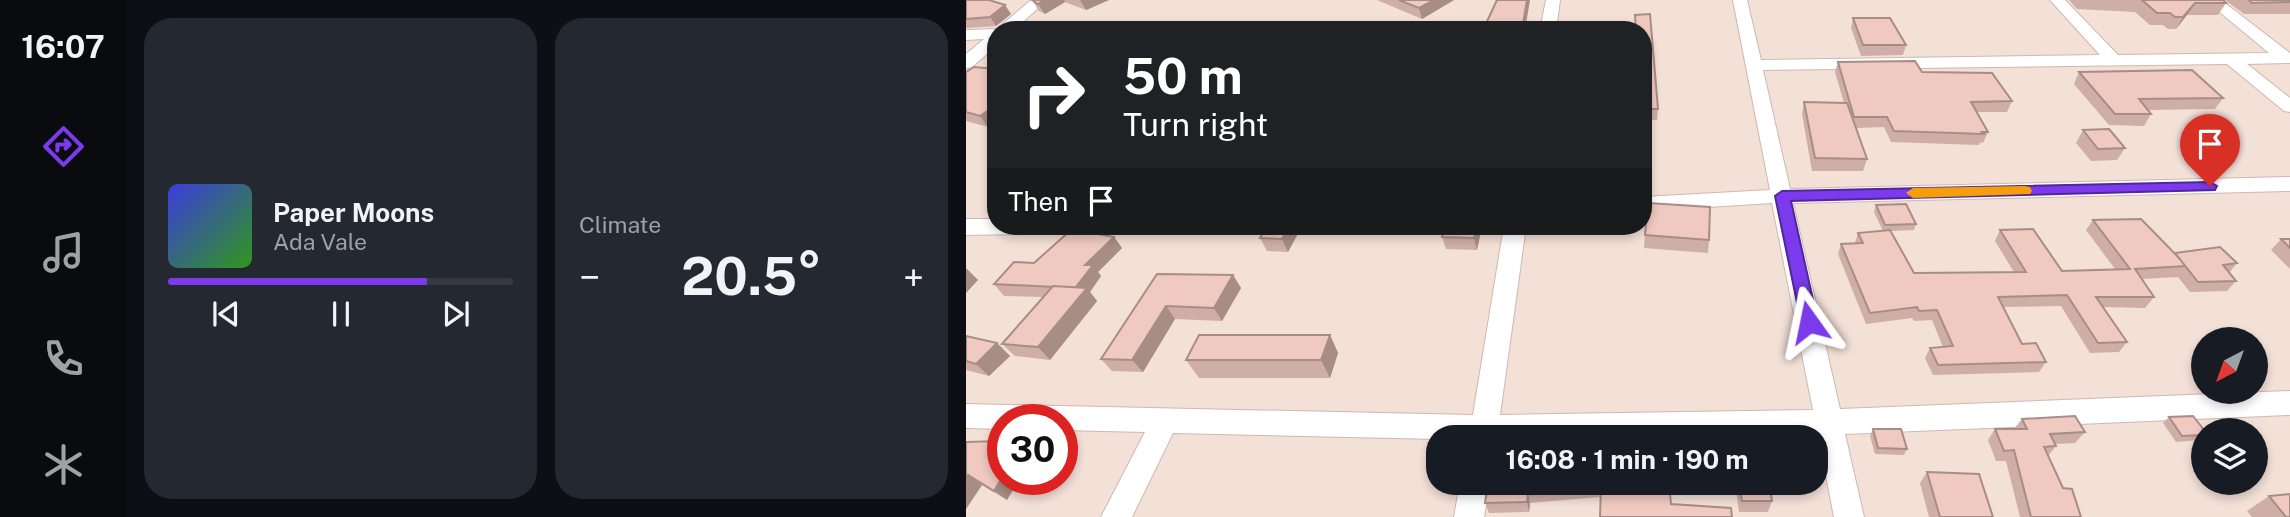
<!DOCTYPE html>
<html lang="en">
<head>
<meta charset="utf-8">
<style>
  body { margin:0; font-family:"Public Sans",sans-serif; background:#242831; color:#f1f3f6; height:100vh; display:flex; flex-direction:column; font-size:26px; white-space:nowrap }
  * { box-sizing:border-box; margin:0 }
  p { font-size:23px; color:#9ea1a6 }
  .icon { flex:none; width:38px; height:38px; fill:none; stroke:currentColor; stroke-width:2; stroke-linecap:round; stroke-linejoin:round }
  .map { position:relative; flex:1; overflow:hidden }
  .sheet { display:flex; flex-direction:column; gap:18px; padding:18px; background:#0d0f14; width:840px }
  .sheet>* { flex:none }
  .hud { position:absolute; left:21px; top:21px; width:665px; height:214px; border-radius:28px; box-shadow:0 4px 10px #0003; background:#202124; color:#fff; overflow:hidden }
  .needle { width:46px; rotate:221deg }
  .fabs { position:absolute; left:1225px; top:327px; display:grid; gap:14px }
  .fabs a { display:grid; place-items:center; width:77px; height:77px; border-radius:50%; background:#171b24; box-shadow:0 4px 10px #0003; font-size:35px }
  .speed { position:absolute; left:21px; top:404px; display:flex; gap:14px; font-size:35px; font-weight:700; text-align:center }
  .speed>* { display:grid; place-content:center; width:91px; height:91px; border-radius:50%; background:#171b24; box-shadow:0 4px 10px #0003; line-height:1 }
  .speed .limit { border:10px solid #d22; background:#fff; color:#111 }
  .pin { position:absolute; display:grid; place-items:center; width:60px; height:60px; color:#fff; margin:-72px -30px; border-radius:50% 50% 50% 0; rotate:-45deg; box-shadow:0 0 7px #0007 }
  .pin .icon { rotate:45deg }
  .me { position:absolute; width:77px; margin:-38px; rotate:348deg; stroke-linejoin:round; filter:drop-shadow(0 0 5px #0008) }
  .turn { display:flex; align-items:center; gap:24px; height:147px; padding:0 21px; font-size:32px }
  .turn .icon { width:91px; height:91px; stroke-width:2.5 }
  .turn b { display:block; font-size:49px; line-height:60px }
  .then { display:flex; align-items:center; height:66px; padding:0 21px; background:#0003; gap:14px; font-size:26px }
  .big { font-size:52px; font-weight:700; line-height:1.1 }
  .sheet .widget { flex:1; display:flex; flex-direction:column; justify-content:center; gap:10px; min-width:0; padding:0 24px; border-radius:28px; background:#242831 }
  .song { display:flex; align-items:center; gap:21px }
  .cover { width:84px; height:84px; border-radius:10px; background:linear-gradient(135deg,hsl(240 70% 55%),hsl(110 70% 35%)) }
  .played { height:7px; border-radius:4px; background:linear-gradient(90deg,#7c3aed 75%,#363941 75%) }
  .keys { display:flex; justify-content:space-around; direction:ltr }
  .heat { display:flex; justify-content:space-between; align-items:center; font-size:38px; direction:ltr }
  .sheet .tiles { flex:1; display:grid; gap:18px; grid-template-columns:repeat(2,1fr) }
  .trip { position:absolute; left:460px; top:425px; width:402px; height:70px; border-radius:28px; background:#171b24; box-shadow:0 4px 10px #0003; font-weight:700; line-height:70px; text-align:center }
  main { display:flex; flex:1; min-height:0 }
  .tabs { display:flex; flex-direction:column; width:126px; justify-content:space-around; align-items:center; background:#090b0e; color:#9ea1a6 }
  .tabs .icon { width:49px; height:49px }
  .tabs .active { color:#7c3aed }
  .tabs b { font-size:32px; color:#f1f3f6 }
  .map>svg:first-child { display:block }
  .residential { fill:#f3e0d7; fill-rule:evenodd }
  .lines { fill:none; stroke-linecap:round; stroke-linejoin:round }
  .street-casing { stroke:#cfb8b1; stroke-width:2 }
  .street { fill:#fff; fill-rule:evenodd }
  .wall { fill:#ceaea6 }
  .shaded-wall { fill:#a88d87 }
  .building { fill:#f0cac1; stroke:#a88d87; stroke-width:2 }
  .route { fill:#7c3aed; stroke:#51269a; stroke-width:2 }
  .slow { fill:#f59e0b }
</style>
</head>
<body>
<main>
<nav class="tabs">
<b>16:07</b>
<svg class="icon active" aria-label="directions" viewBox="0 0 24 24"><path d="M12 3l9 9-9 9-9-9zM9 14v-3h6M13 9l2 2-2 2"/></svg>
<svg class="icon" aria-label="music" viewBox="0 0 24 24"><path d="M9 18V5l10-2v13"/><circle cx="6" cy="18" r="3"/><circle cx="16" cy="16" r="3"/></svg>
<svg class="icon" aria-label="phone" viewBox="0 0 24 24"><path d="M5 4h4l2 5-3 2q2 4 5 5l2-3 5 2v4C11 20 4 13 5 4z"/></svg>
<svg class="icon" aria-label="climate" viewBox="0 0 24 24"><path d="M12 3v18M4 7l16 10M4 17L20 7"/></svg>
</nav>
<section class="sheet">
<div class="tiles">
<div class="widget">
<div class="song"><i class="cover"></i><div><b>Paper Moons</b><p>Ada Vale</p></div></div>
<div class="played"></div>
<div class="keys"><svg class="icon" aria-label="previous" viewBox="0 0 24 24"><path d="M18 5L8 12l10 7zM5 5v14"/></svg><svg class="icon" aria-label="pause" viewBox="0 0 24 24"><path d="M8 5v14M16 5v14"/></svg><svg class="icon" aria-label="next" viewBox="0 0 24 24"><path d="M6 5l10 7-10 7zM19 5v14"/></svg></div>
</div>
<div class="widget"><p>Climate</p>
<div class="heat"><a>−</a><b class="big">20.5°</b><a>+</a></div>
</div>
</div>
</section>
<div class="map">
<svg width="1324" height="517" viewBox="0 0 1324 517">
  <rect width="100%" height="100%" fill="#fbf0e8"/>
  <path class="residential" d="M 0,0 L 1324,0 L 1324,517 L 0,517 ZM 30,30 L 677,30 L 677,226 L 30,226 ZM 1237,340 L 1290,340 L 1290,392 L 1237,392 ZM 37,420 L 96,420 L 96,480 L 37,480 ZM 1237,430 L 1290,430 L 1290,483 L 1237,483 ZM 472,438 L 850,438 L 850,483 L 472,483 Z"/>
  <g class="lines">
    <defs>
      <g id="street">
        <polygon points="65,0 81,0 48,30 30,30 30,46 6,67 0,68 0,54 18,39 0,40 0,30 31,29"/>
        <polygon points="580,0 594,0 590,30 574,30"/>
        <polygon points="767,0 781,0 795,60 1134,55 1084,0 1099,0 1152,55 1303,53 1239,0 1255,0 1324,53 1324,63 1281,64 1324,98 1324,112 1318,111 1261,64 797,70 824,189 1324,177 1324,191 827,203 874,409 1324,391 1324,415 879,434 898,517 868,517 852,434 472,439 207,433 166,517 135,517 179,432 96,430 96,420 37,420 37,429 0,428 0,404 507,415 538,226 560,226 534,415 847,410 806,203 677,211 677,197 804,190"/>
        <polygon points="0,219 30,219 30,226 126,226 123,231 115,233 0,235"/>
        <polygon points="494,483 524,483 518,517 488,517"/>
      </g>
    </defs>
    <use href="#street" class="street-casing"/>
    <use href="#street" class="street"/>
  </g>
  <g class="wall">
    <polygon points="0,0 45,14 30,26 0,28"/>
    <polygon points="66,0 143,0 120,10 99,2 79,14 73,11"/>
    <polygon points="411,0 488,0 456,19"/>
    <polygon points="1103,0 1257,0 1260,3 1252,15 1221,15 1210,29 1202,29 1197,25 1184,25 1169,12 1111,9"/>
    <polygon points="1259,0 1324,0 1324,14 1278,14"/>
    <polygon points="887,18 940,45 937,55 895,56 885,28"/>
    <polygon points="677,30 692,109 691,120 677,120"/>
    <polygon points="872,62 956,72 1046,101 1041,112 1011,112 1022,132 1017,143 1014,142 1013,145 925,142 918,127 889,128 901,159 897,171 846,171 836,114 838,102 878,103 869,72"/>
    <polygon points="0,72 22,127 0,121"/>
    <polygon points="1113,72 1257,98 1249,109 1181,110 1185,114 1178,126 1143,125 1108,84"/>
    <polygon points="1117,130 1159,148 1151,160 1125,161 1110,143"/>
    <polygon points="910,205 950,224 948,230 925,231 948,273 1048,272 1029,241 1034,230 1096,271 1149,269 1120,230 1127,220 1209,254 1209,253 1271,263 1263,273 1270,281 1261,291 1224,292 1212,277 1175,279 1188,297 1179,308 1137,307 1161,342 1153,352 1124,353 1095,306 1037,307 1056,344 1080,362 1073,372 967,375 959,358 964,348 977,347 966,320 948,321 946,318 900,324 872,254 875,244 889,243 892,233 917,231 908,212"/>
    <polygon points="336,226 322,252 301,251 294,238"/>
    <polygon points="479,226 516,226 511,250 480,249 476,237"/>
    <polygon points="679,235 743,240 742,253 678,248"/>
    <polygon points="148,237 156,248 132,272 135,276 124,292 131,301 84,360 49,356 36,344 77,297 38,296 28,284 68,263"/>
    <polygon points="1315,239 1324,239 1324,269 1305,250"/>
    <polygon points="191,274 267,275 275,288 256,321 209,319 177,372 146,371 135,359"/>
    <polygon points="364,335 372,353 364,378 233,378 220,360"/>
    <polygon points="0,336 31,343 44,356 23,376 0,370"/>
    <polygon points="1203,417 1237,430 1237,437 1234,440 1210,442 1197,423"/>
    <polygon points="1056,419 1119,432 1109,443 1089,444 1090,446 1082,456 1097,488 1115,517 1054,517 1040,461 1030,461 1022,440 1029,429 1048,429"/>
    <polygon points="766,426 796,438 764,438"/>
    <polygon points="907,429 941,449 938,455 909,454 904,436"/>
    <polygon points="0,442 41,500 16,485 0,509"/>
    <polygon points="961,472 1027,517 963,517 954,483"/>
    <polygon points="522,483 703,483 705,504 766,517 635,497 564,503 563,512 523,513 519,503"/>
    <polygon points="769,483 803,483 806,501 802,512 773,512"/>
    <polygon points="1303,496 1324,517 1286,517 1281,511"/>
  </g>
  <g class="shaded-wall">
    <polygon points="78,0 98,0 99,2 79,14 72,4"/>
    <polygon points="114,0 143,0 120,10"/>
    <polygon points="468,0 488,0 456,19 453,8"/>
    <polygon points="561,0 564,0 559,30 556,30"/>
    <polygon points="1229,3 1221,15 1210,29 1217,17"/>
    <polygon points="39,5 45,14 30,26 24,17"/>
    <polygon points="30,105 30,122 22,127 14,116"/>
    <polygon points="323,226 336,226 322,252 316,239"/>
    <polygon points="511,226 516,226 511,250 508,238"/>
    <polygon points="148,237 156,248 132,272 135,276 124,292 131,301 84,360 72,347 109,288 119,265"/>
    <polygon points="0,268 12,280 0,293"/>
    <polygon points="267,275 275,288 256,321 248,308"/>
    <polygon points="200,306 209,319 177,372 166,360"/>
    <polygon points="364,335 372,353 364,378 355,360"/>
    <polygon points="31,343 44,356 23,376 10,364"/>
    <polygon points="2,475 16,485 0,509 0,479"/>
    <polygon points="37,476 37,480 53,480 41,500 28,491"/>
    <polygon points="562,493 564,503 563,512 561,502"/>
  </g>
  <g class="building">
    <polygon points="0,0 23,0 39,5 24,17 0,19"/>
    <polygon points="66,0 78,0 72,4"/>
    <polygon points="433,0 468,0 453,8"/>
    <polygon points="531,0 561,0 556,30 517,30"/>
    <polygon points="1176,0 1257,0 1260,3 1229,3 1217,17 1209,17 1204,13 1191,13"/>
    <polygon points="1283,0 1324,0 1324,2 1286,3"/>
    <polygon points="684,14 692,109 677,109 677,30 670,30 669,15"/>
    <polygon points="887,18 924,18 940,45 897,45"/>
    <polygon points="949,61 956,72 1026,73 1046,101 1005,102 1022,132 1016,132 1018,134 928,131 921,117 888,117 872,62"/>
    <polygon points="8,67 30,69 30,105 14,116 0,112 0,72"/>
    <polygon points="1226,70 1257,98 1173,99 1185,114 1149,114 1113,72"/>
    <polygon points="838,102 881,103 901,159 849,158"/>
    <polygon points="1143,129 1159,148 1132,149 1117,130"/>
    <polygon points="682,203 744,207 743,240 679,235"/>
    <polygon points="940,204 950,224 919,225 910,205"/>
    <polygon points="1175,219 1221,266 1169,269 1188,297 1130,297 1161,342 1132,343 1101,295 1032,297 1056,344 1070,343 1080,362 972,365 964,348 987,346 971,310 953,311 951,307 904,313 875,244 897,243 892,233 924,230 948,273 1060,272 1034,230 1067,229 1096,271 1164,269 1127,220"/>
    <polygon points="301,226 323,226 316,239 294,238"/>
    <polygon points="479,226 511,226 508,238 476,237"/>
    <polygon points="106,229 148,237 119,265 127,265 109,288 28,284 48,262 68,263"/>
    <polygon points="1315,239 1324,239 1324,248"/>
    <polygon points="1254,247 1271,263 1257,265 1270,281 1232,282 1209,253"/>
    <polygon points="191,274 267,275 248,308 200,306 166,360 135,359"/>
    <polygon points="87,286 121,288 72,347 36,344"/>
    <polygon points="233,335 364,335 355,360 220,360"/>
    <polygon points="0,336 31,343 10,364 0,361"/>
    <polygon points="1109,416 1119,432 1084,434 1090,446 1078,447 1097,488 1106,489 1115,517 1065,517 1048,450 1038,451 1029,429 1061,429 1056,419"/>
    <polygon points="1227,416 1238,430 1237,435 1216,436 1203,417"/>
    <polygon points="766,426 794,426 796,438 768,438"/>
    <polygon points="907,429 935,429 941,449 912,448"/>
    <rect x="544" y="430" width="21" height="8"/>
    <polygon points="33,441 30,445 37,444 37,476 28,491 2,475 0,479 0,442"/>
    <polygon points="961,472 1013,474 1027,517 974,517"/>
    <polygon points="522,483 703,483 705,504 765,508 766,517 634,517 635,487 562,493 561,502 519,503"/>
    <polygon points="773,483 803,483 806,501 776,501"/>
    <polygon points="1324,494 1324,517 1320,517 1303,496"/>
  </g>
  <polygon class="route" points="1244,182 1251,186 1249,190 825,201 852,322 849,326 837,326 835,322 809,196 816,191"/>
  <polygon class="slow" points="1059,186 1064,187 1066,191 1064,194 947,198 940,193 947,188"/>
</svg>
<div class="fabs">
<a><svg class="needle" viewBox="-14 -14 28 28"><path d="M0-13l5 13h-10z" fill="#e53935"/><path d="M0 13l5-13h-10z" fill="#9ea1a6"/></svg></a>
<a><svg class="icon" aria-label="layers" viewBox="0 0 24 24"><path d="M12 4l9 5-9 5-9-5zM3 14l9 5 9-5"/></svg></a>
</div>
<div class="speed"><div class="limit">30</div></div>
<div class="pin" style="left:1244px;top:186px;background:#d93025"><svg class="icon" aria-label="arrive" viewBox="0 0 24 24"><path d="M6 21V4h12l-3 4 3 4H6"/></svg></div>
<svg class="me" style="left:843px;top:322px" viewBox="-20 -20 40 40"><path d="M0-17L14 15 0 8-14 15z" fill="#7c3aed" stroke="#fff" stroke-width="4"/></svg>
<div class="trip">16:08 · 1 min · 190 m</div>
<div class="hud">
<div class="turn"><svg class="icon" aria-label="right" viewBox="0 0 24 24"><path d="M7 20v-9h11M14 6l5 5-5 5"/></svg><div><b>50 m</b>Turn right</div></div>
<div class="then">Then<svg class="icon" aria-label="arrive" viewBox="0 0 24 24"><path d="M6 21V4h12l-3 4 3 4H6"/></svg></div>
</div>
</div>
</main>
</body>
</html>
